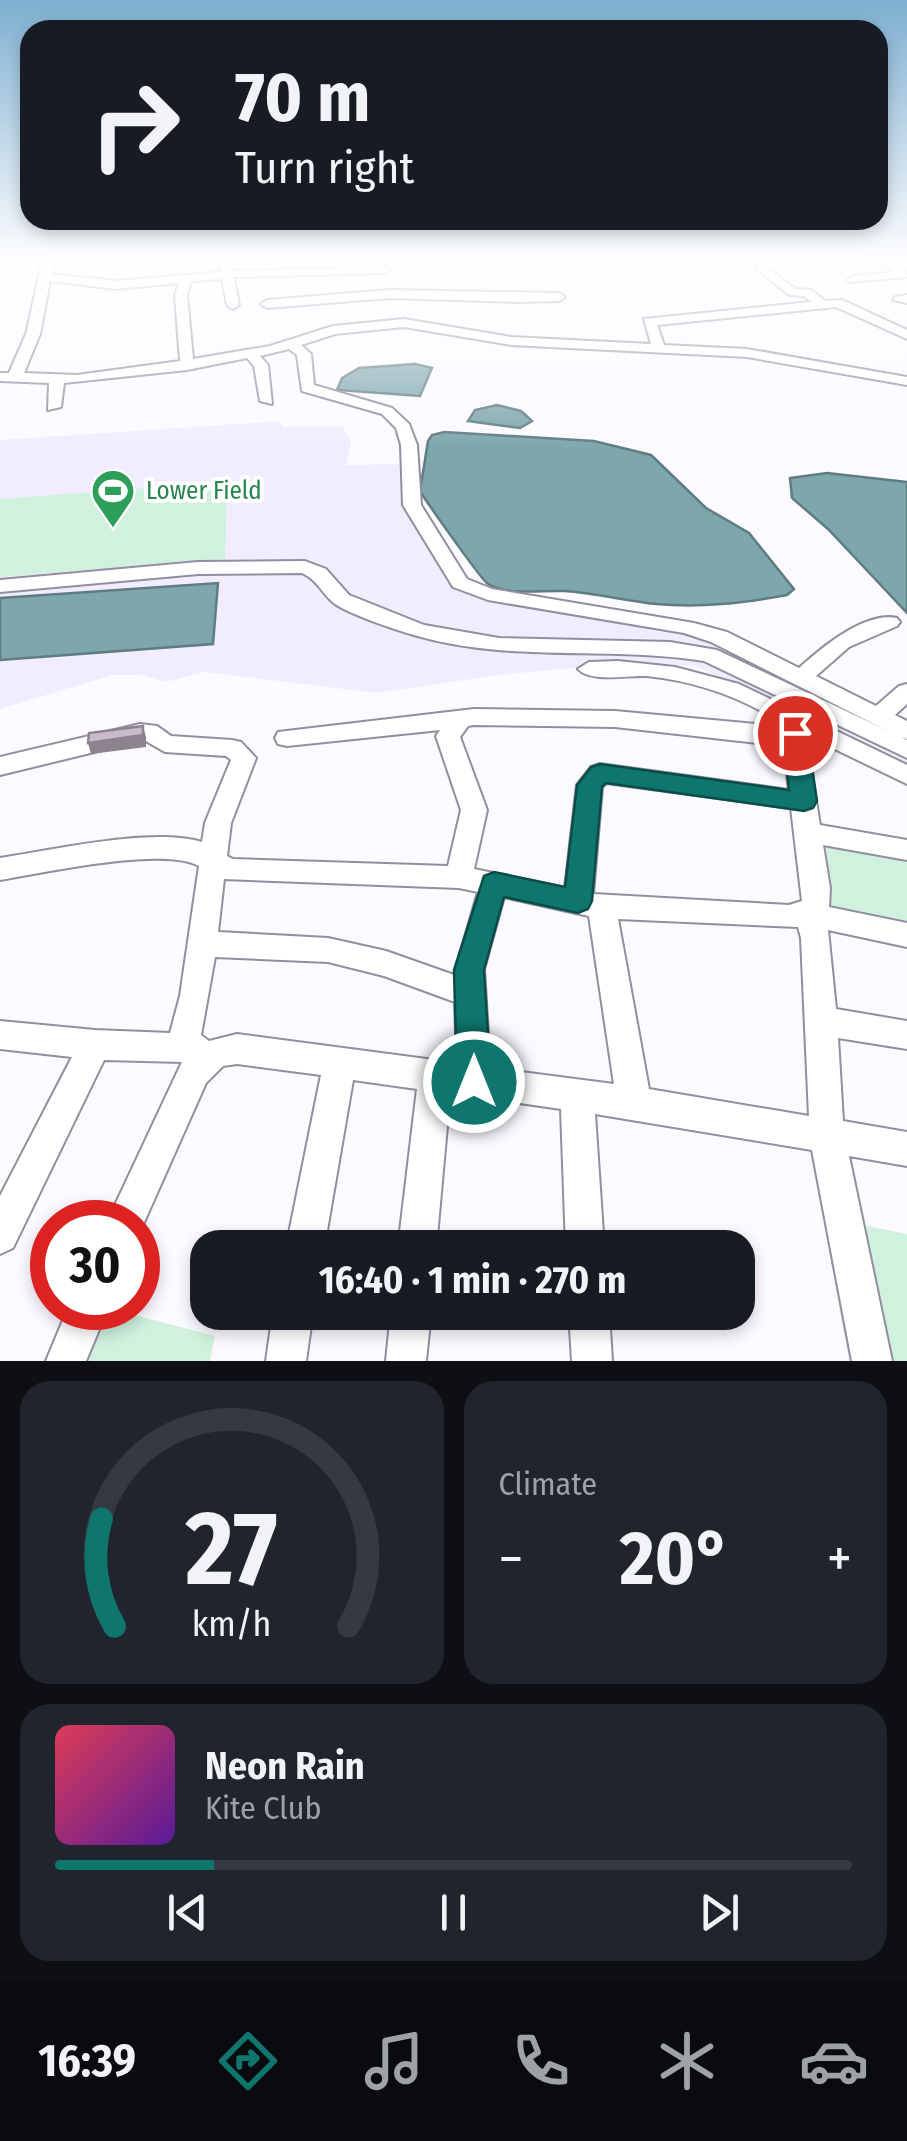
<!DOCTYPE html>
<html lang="en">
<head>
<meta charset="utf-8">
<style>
  body { margin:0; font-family:"Fira Sans Condensed",sans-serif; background:#20242c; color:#f1f3f6; height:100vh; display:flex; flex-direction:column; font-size:38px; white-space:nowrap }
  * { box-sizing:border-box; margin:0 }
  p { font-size:32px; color:#9ea1a6 }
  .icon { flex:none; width:55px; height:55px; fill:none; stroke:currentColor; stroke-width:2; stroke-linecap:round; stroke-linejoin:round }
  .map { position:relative; height:1361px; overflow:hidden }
  .drawer { display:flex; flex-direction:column; gap:20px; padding:20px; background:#0d0f14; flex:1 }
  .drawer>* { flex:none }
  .hud { position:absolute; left:20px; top:20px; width:868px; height:210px; border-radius:30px; box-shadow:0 5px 15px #0003; background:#171b24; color:#f1f3f6; overflow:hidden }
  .speed { position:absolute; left:30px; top:1200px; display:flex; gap:20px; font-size:50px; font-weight:700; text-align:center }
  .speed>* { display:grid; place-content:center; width:130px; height:130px; border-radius:50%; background:#171b24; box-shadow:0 5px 15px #0003; line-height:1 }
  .speed .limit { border:15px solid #d22; background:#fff; color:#111 }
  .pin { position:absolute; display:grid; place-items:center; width:85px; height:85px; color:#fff; margin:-42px; border:5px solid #fff; border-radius:50%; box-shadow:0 2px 10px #0007 }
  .me { position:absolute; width:110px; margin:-55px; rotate:0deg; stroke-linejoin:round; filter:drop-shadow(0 0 8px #0008) }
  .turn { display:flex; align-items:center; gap:35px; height:210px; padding:0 50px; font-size:45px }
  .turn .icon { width:130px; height:130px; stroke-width:2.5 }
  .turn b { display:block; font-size:70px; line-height:85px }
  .big { font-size:75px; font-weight:700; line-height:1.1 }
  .drawer .tile { flex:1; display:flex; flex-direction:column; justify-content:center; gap:15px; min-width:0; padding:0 35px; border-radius:30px; background:#20242c }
  .drawer .dial { align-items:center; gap:0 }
  .dial svg { height:260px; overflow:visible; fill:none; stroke:#363941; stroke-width:7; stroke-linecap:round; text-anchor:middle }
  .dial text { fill:#f1f3f6; stroke:none }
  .song { display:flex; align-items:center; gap:30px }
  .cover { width:120px; height:120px; border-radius:15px; background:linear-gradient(135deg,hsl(350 70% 55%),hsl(270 70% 35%)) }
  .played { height:10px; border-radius:5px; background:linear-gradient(90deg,#0f766e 20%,#363941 20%) }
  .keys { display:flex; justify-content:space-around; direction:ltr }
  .heat { display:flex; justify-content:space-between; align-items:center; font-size:55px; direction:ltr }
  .drawer .tiles { flex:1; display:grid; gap:20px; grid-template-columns:1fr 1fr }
  .tile:last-child { grid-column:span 2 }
  .trip { position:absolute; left:190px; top:1230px; width:565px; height:100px; border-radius:30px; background:#171b24; box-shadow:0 5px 15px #0003; font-weight:700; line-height:100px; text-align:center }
  .tab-bar { display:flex; height:160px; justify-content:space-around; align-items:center; background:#090b0e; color:#9ea1a6 }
  .tab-bar .icon { width:70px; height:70px }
  .tab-bar .selected { color:#0f766e }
  .tab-bar b { font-size:45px; color:#f1f3f6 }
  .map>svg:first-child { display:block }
  .built { fill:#f2edfe }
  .green { fill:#cff1de }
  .water { fill:#7da7ad; stroke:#5f7c82; stroke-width:2.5 }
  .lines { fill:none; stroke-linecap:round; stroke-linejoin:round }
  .minor-casing { stroke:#938da0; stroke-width:4 }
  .minor { fill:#fff; fill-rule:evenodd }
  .shaded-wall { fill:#8d838f }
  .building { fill:#c9bbcc; stroke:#8d838f; stroke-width:2.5 }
  .route { fill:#0f766e; stroke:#0a4d48; stroke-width:2.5 }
  .labels { text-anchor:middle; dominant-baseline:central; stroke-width:8; stroke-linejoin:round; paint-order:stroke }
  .far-leisure-label { font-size:25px; fill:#27864d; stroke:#fff; text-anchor:start }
</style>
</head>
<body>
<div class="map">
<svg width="907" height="1361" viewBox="0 0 907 1361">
  <rect width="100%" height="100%" fill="#fcfaff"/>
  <polygon class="built" points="281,421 282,427 343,426 351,442 346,465 401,464 404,479 475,592 639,612 655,631 699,637 907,735 907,769 696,666 635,663 498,675 377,693 205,672 166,682 142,675 113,675 0,709 0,440"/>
  <g class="green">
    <polygon points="227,482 225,559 0,577 0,499"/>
    <polygon points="816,840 907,855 907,924 826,912"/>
    <polygon points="823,1217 907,1234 907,1361 849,1361"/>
    <polygon points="92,1308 107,1308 215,1336 210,1361 71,1361"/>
  </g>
  <g class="water">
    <polygon points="415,364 432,368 420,396 337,390 342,378 359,368"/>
    <polygon points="497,405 521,411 532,421 520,428 468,421 475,410"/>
    <path d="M 444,432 L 594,441 L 651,455 L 706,508 L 749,533 L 794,589 L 787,595 C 743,603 702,608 656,604 C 626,601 595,593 564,591 C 541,590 508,596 488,584 C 482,581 426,501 420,491 L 428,441 L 432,435 Z"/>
    <polygon points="827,473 907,482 907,613 828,529 792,498 790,478"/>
    <polygon points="218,583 213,644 0,660 0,598"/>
  </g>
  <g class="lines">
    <defs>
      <g id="minor">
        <polygon points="0,259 36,259 0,263"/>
        <path d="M 43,259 L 55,259 L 52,274 L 115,281 L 221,272 L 219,262 L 225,259 L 231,262 L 232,271 L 384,267 L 390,270 L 384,273 L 234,277 L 239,305 L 233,309 L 227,305 L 222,279 L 191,281 L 187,295 L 193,359 L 270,346 L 333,326 L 404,319 L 511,337 L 651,344 L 644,319 L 811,302 L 804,296 L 789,295 L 756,268 L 760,263 L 796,289 L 811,290 L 825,301 L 842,300 L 907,330 L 907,339 L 836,307 L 657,325 L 664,345 L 747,349 L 907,377 L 907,385 L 747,357 L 511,345 L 404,327 L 335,334 L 301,345 L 311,354 L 314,385 L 392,408 L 409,424 L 417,445 L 421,505 L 467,579 L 492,589 L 694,623 L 727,632 L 799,668 C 821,648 865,611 897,618 L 900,622 L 897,626 L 849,647 L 816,676 L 876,706 L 899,686 L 907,684 L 907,704 L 895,715 L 907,721 L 907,739 L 901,737 L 907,740 L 907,758 L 704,661 C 608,646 508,663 414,635 C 393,629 352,615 335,604 C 322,594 318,580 302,573 L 198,574 L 0,592 L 0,580 L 198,562 L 305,561 L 326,569 L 349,595 L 424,625 L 499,638 L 670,642 L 717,650 L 884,729 L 711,642 L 684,633 L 488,600 L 453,587 L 403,505 L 401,445 L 396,428 L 382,414 L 302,391 L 297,355 L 289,349 L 260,356 L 268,365 L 272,404 L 260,401 L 254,366 L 247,358 L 187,370 L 64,383 L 61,407 L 48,410 L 49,383 L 0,381 L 0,373 L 9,373 L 26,334 ZM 50,281 L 115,289 L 179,283 L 175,295 L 180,361 L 77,375 L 24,373 L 40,334 Z"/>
        <polygon points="877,259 901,264 907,277 850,282 848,280 854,276 895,272"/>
        <polygon points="390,290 559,293 565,297 559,301 516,302 390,298 267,308 261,304 267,300"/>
        <polygon points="907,295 907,303 893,300 895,297"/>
        <path d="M 618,661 L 675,667 L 739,684 L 907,765 L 907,784 L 814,739 L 806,740 L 820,825 L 907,840 L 907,860 L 823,845 L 830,888 L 829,907 L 907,923 L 907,947 L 828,930 L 836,1009 L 907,1021 L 907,1049 L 838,1038 L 843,1121 L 907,1132 L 907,1166 L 849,1156 L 892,1361 L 852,1361 L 812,1150 L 595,1114 L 604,1248 L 566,1248 L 561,1109 L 450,1093 L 436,1248 L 398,1248 L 417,1089 L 353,1080 L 324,1248 L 286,1248 L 321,1075 L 237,1064 L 223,1066 L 206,1083 L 138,1236 L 138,1222 L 107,1222 L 182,1062 L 104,1060 L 13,1248 L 0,1254 L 0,1196 L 72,1057 L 0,1049 L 0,1021 L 95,1030 L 170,1033 L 180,996 L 199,866 C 164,846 43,873 0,880 L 0,858 C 53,850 152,827 202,842 L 205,823 L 231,760 L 226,756 L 165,752 L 144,740 L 0,775 L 0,757 L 140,724 L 157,726 L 171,736 L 232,740 L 241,742 L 256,758 L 231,823 L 227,856 L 233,859 L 448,866 L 461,810 L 436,736 L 440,730 L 287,746 L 278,744 L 275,738 L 278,732 L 474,709 L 615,711 L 788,727 C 746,699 697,681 647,676 C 627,675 591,683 578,669 L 589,662 ZM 474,725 L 615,727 L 783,746 L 789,790 L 600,764 L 591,767 L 577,785 L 565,888 L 474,869 L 487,810 L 460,737 L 468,726 ZM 606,783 L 791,808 L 802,901 L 789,905 L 593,894 L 602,787 ZM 224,879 L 459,888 L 478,892 L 454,975 L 386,951 L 328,938 L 218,932 ZM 504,897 L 589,916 L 614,1084 L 490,1068 L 484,969 ZM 618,919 L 798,927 L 801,938 L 809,1116 L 649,1089 ZM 215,957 L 328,962 L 384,976 L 455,1002 L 457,1063 L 237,1034 L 209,1041 L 201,1035 Z"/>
        <polygon points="68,1308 108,1308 86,1361 46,1361"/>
        <polygon points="273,1312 313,1312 306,1361 266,1361"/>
        <polygon points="391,1312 431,1312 426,1361 386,1361"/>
        <polygon points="569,1312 609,1312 612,1361 572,1361"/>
      </g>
    </defs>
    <use href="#minor" class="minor-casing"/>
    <use href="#minor" class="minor"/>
  </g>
  <polygon class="shaded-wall" points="143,726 146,737 146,747 91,754 88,743"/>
  <polygon class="building" points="143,726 143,735 88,743 89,733"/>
  <linearGradient id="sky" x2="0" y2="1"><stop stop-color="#7dafd0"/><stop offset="0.58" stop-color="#fefdff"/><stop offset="1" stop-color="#fefdff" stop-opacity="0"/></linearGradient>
  <rect width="907" height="449" fill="url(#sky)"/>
  <polygon class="route" points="795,725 807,733 817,801 813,808 804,811 606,783 602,787 592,901 588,909 578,913 504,897 484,970 491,1082 486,1093 474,1097 462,1093 457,1082 454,970 484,876 494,872 565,887 577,785 591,767 600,764 789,790 783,733"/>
  <defs>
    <symbol id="stadium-pin" viewBox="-11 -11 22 30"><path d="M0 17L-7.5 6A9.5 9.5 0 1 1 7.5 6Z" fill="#2e9e5b" stroke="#fff"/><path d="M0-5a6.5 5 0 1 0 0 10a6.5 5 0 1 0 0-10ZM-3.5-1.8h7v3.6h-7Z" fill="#fff"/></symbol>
  </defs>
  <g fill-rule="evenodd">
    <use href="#stadium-pin" x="88" y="466" width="50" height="68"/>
  </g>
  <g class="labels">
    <g class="far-leisure-label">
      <text x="146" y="491">Lower Field</text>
    </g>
  </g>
</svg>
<div class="speed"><div class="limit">30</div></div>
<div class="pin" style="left:795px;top:733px;background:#d93025"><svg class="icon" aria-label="arrive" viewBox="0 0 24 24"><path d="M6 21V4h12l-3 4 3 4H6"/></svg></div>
<svg class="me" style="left:474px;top:1082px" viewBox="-20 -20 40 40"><circle r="17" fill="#0f766e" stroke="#fff" stroke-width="3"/><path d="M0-11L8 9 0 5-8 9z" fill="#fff"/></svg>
<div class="trip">16:40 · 1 min · 270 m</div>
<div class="hud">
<div class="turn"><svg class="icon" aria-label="right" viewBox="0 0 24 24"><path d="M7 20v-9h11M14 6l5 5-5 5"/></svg><div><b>70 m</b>Turn right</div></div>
</div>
</div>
<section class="drawer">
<div class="tiles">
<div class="tile dial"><svg viewBox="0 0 100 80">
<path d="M14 69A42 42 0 1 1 86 69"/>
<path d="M14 69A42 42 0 0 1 10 36" stroke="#0f766e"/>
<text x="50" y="56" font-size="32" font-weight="700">27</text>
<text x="50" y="72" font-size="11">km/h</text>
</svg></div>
<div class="tile"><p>Climate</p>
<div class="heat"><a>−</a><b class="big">20°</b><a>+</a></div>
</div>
<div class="tile">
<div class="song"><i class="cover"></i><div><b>Neon Rain</b><p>Kite Club</p></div></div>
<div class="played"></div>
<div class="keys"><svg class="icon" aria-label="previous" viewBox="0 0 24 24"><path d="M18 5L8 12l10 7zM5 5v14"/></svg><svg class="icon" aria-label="pause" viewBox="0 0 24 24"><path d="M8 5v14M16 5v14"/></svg><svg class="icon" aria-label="next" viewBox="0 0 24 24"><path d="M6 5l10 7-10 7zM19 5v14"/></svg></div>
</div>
</div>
</section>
<nav class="tab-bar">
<b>16:39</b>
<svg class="icon selected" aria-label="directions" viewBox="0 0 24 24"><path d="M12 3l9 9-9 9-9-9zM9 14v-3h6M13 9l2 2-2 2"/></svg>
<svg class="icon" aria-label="music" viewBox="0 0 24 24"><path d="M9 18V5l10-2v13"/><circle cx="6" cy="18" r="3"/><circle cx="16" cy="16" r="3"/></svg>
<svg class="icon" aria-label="phone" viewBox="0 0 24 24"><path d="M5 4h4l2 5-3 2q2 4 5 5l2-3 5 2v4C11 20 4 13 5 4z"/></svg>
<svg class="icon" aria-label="climate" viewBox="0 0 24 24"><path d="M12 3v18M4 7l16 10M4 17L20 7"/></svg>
<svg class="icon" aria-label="car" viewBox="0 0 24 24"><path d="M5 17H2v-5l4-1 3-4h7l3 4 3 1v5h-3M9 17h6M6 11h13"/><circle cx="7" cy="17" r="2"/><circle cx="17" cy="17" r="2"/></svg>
</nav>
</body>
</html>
